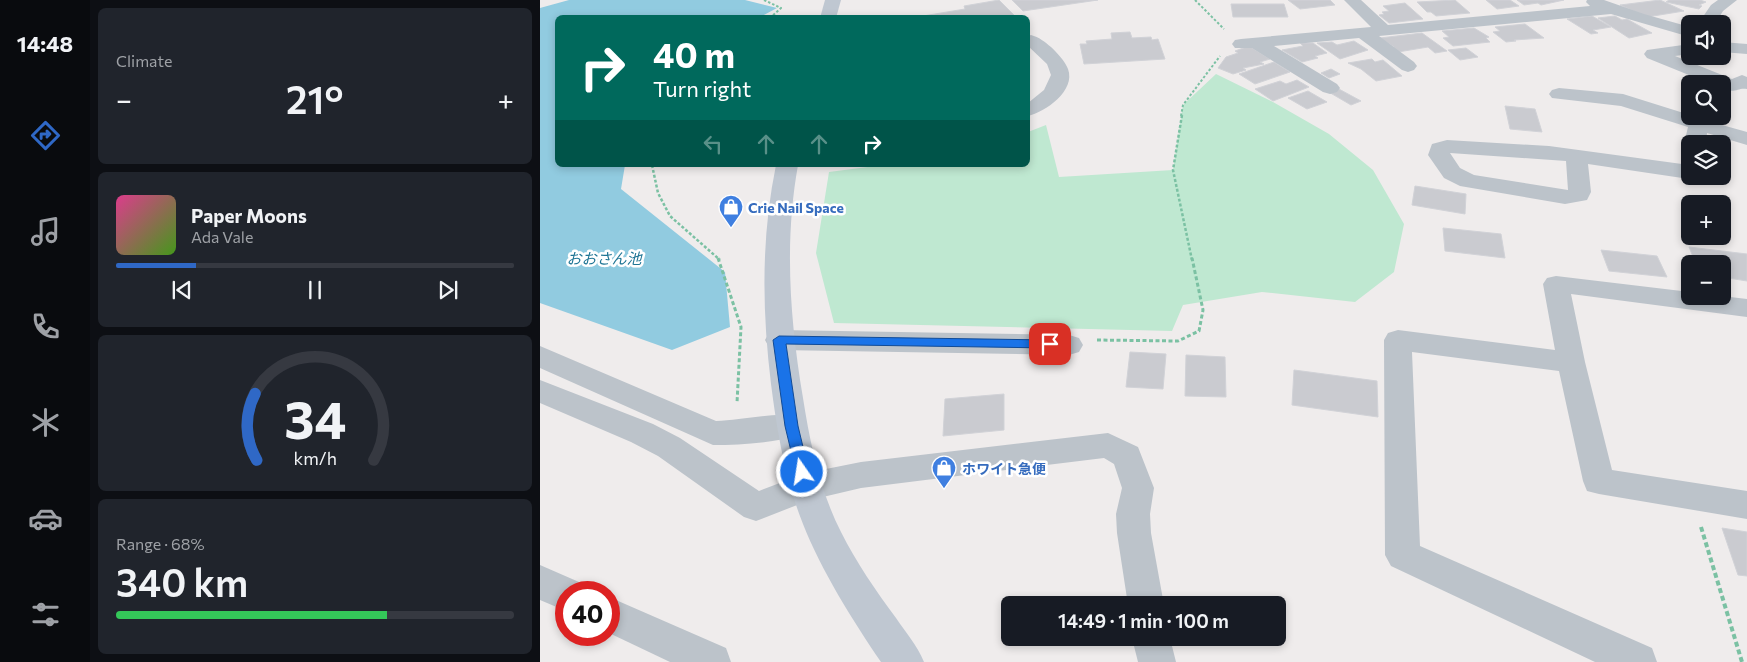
<!DOCTYPE html>
<html lang="en">
<head>
<meta charset="utf-8">
<style>
  body { margin:0; font-family:Commissioner,"Noto Sans JP",sans-serif; background:#20242c; color:#f1f3f6; height:100vh; display:flex; flex-direction:column; font-size:19px; white-space:nowrap }
  * { box-sizing:border-box; margin:0 }
  p { font-size:16px; color:#9ea1a6 }
  .icon { flex:none; width:28px; height:28px; fill:none; stroke:currentColor; stroke-width:2; stroke-linecap:round; stroke-linejoin:round }
  .map { position:relative; flex:1; overflow:hidden }
  .side { display:flex; flex-direction:column; gap:8px; padding:8px; background:#0d0f14; width:450px }
  .side>* { flex:none }
  .guide { position:absolute; left:15px; top:15px; width:475px; height:152px; border-radius:8px; box-shadow:0 2px 8px #0003; background:#00695c; color:#fff; overflow:hidden }
  .fabs { position:absolute; left:1141px; top:15px; display:grid; gap:10px }
  .fabs a { display:grid; place-items:center; width:50px; height:50px; border-radius:8px; background:#171b24; box-shadow:0 2px 8px #0003; font-size:25px }
  .speed { position:absolute; left:15px; top:581px; display:flex; gap:10px; font-size:25px; font-weight:700; text-align:center }
  .speed>* { display:grid; place-content:center; width:65px; height:65px; border-radius:50%; background:#171b24; box-shadow:0 2px 8px #0003; line-height:1 }
  .speed .limit { border:8px solid #d22; background:#fff; color:#111 }
  .pin { position:absolute; display:grid; place-items:center; width:42px; height:42px; color:#fff; margin:-21px; border-radius:10px; box-shadow:0 2px 8px #0006 }
  .me { position:absolute; width:55px; margin:-28px; rotate:347deg; stroke-linejoin:round; filter:drop-shadow(0 0 4px #0008) }
  .turn { display:flex; align-items:center; gap:18px; height:105px; padding:0 15px; font-size:22px }
  .turn .icon { width:65px; height:65px; stroke-width:2.5 }
  .turn b { display:block; font-size:35px; line-height:42px }
  .lanes { display:flex; align-items:center; height:48px; padding:0 15px; background:#0003; justify-content:center; gap:25px; direction:ltr }
  .lanes .off { opacity:.35 }
  .big { font-size:38px; font-weight:600; line-height:1.1 }
  .side .tile { flex:1; display:flex; flex-direction:column; justify-content:center; gap:8px; min-width:0; padding:0 18px; border-radius:8px; background:#20242c }
  .side .dial { align-items:center; gap:0 }
  .dial svg { height:130px; overflow:visible; fill:none; stroke:#363941; stroke-width:7; stroke-linecap:round; text-anchor:middle }
  .dial text { fill:#f1f3f6; stroke:none }
  .song { display:flex; align-items:center; gap:15px }
  .cover { width:60px; height:60px; border-radius:8px; background:linear-gradient(135deg,hsl(330 70% 55%),hsl(100 70% 35%)) }
  .played { height:5px; border-radius:2px; background:linear-gradient(90deg,#2f68c6 20%,#363941 20%) }
  .keys { display:flex; justify-content:space-around; direction:ltr }
  .heat { display:flex; justify-content:space-between; align-items:center; font-size:28px; direction:ltr }
  .charge { height:8px; border-radius:4px; background:linear-gradient(90deg,#34c759 68%,#363941 0) }
  .trip { position:absolute; left:461px; top:596px; width:285px; height:50px; border-radius:8px; background:#171b24; box-shadow:0 2px 8px #0003; font-weight:600; line-height:50px; text-align:center }
  main { display:flex; flex:1; min-height:0 }
  .menu { display:flex; flex-direction:column; width:90px; justify-content:space-around; align-items:center; background:#090b0e; color:#9ea1a6 }
  .menu .icon { width:35px; height:35px }
  .menu .active { color:#2f68c6 }
  .menu b { font-size:22px; color:#f1f3f6 }
  .map>svg:first-child { display:block }
  .green { fill:#bfe8d1 }
  .water { fill:#91cbe0 }
  .building { fill:#cacbd0; stroke:#d1d2d7 }
  .lines { fill:none; stroke-linecap:round; stroke-linejoin:round }
  .path-far3 { stroke:#7bc1a3; stroke-width:2; stroke-dasharray:2.5 2; stroke-linecap:butt }
  .path-far2 { stroke:#7bc1a3; stroke-width:2.5; stroke-dasharray:3 2; stroke-linecap:butt }
  .path-far1 { stroke:#7bc1a3; stroke-width:3; stroke-dasharray:4 2.5; stroke-linecap:butt }
  .path { stroke:#7bc1a3; stroke-width:4; stroke-dasharray:5 3; stroke-linecap:butt }
  .street { fill:#bcc3ca; fill-rule:evenodd }
  .secondary { fill:#bfc7d1; fill-rule:evenodd }
  .route { fill:#1a73e8; stroke:#114b97 }
  .labels { text-anchor:middle; dominant-baseline:central; stroke-width:5; stroke-linejoin:round; paint-order:stroke }
  .shop-label { font-size:14px; font-weight:bold; fill:#366cbe; stroke:#fff; text-anchor:start }
  .water-label { font-size:15px; font-style:italic; fill:#1d7494; stroke:#fff }
</style>
</head>
<body>
<main>
<nav class="menu">
<b>14:48</b>
<svg class="icon active" aria-label="directions" viewBox="0 0 24 24"><path d="M12 3l9 9-9 9-9-9zM9 14v-3h6M13 9l2 2-2 2"/></svg>
<svg class="icon" aria-label="music" viewBox="0 0 24 24"><path d="M9 18V5l10-2v13"/><circle cx="6" cy="18" r="3"/><circle cx="16" cy="16" r="3"/></svg>
<svg class="icon" aria-label="phone" viewBox="0 0 24 24"><path d="M5 4h4l2 5-3 2q2 4 5 5l2-3 5 2v4C11 20 4 13 5 4z"/></svg>
<svg class="icon" aria-label="climate" viewBox="0 0 24 24"><path d="M12 3v18M4 7l16 10M4 17L20 7"/></svg>
<svg class="icon" aria-label="car" viewBox="0 0 24 24"><path d="M5 17H2v-5l4-1 3-4h7l3 4 3 1v5h-3M9 17h6M6 11h13"/><circle cx="7" cy="17" r="2"/><circle cx="17" cy="17" r="2"/></svg>
<svg class="icon" aria-label="filters" viewBox="0 0 24 24"><path d="M4 7h16M4 17h16"/><circle cx="9" cy="7" r="2"/><circle cx="15" cy="17" r="2"/></svg>
</nav>
<section class="side">
<div class="tile"><p>Climate</p>
<div class="heat"><a>−</a><b class="big">21°</b><a>+</a></div>
</div>
<div class="tile">
<div class="song"><i class="cover"></i><div><b>Paper Moons</b><p>Ada Vale</p></div></div>
<div class="played"></div>
<div class="keys"><svg class="icon" aria-label="previous" viewBox="0 0 24 24"><path d="M18 5L8 12l10 7zM5 5v14"/></svg><svg class="icon" aria-label="pause" viewBox="0 0 24 24"><path d="M8 5v14M16 5v14"/></svg><svg class="icon" aria-label="next" viewBox="0 0 24 24"><path d="M6 5l10 7-10 7zM19 5v14"/></svg></div>
</div>
<div class="tile dial"><svg viewBox="0 0 100 80">
<path d="M14 69A42 42 0 1 1 86 69"/>
<path d="M14 69A42 42 0 0 1 13 28" stroke="#2f68c6"/>
<text x="50" y="56" font-size="32" font-weight="700">34</text>
<text x="50" y="72" font-size="11">km/h</text>
</svg></div>
<div class="tile"><p>Range · 68%</p><b class="big">340 km</b><div class="charge"></div></div>
</section>
<div class="map">
<svg width="1207" height="662" viewBox="0 0 1207 662">
  <rect width="100%" height="100%" fill="#efecec"/>
  <polygon class="green" points="676,74 733,102 789,134 833,170 864,224 854,272 815,302 722,292 643,305 632,331 294,323 276,253 289,172 343,165 488,165 488,132 506,125 519,177 633,170 643,105"/>
  <polygon class="water" points="29,0 205,0 237,8 218,18 18,18 18,165 85,165 81,189 185,272 190,327 132,350 0,303 0,8"/>
  <g class="building">
    <polygon points="459,0 474,15 463,18 377,17 425,9 424,6"/>
    <polygon points="472,0 558,0 483,11"/>
    <polygon points="748,0 790,0 795,5 760,9"/>
    <polygon points="915,0 930,13 896,16 891,12 887,12 877,2"/>
    <polygon points="946,0 970,0 979,6 957,9"/>
    <polygon points="977,0 1024,0 1001,5 998,3 984,5"/>
    <polygon points="1120,0 1144,11 1107,17 1080,5"/>
    <polygon points="1129,0 1160,0 1166,2 1159,5 1162,6 1159,9 1126,2"/>
    <polygon points="865,3 883,19 849,23 839,15 844,14 842,12 849,11 843,6"/>
    <polygon points="691,4 744,4 748,17 693,17"/>
    <polygon points="1052,16 1071,27 1053,30 1058,33 1051,34 1027,19"/>
    <polygon points="1075,16 1082,20 1087,19 1112,33 1089,38 1058,18"/>
    <polygon points="985,24 1004,38 974,40 976,41 966,42 953,32 960,31 955,27"/>
    <polygon points="934,28 949,37 946,38 950,42 913,46 903,38 909,37 902,31"/>
    <polygon points="590,32 592,38 611,37 612,40 618,39 625,59 544,64 540,44 547,44 546,41 572,39 571,33"/>
    <polygon points="882,33 907,51 895,53 888,47 858,52 851,48 854,47 840,38"/>
    <polygon points="814,41 828,50 800,59 777,43 792,42 797,45"/>
    <polygon points="760,43 773,43 787,53 775,56 778,58 762,62 742,50 763,46"/>
    <polygon points="709,46 730,59 720,62 724,64 703,68 706,70 693,74 678,68 686,57 698,53 695,51"/>
    <polygon points="926,48 938,57 920,60 908,50"/>
    <polygon points="832,59 835,62 843,60 862,76 836,81 821,69 808,63"/>
    <polygon points="734,62 750,72 715,84 699,74"/>
    <polygon points="791,69 800,74 789,78 781,73"/>
    <polygon points="757,80 769,87 733,101 715,89 740,81 746,84"/>
    <polygon points="797,88 821,101 811,105 787,91"/>
    <polygon points="768,91 787,102 767,109 748,98"/>
    <polygon points="965,106 995,109 1002,132 970,129"/>
    <polygon points="875,186 926,194 925,214 872,205"/>
    <polygon points="903,228 961,234 965,258 905,251"/>
    <polygon points="1149,247 1207,254 1207,281 1182,277 1182,264 1156,264"/>
    <polygon points="1061,250 1117,256 1127,277 1069,271"/>
    <polygon points="590,352 626,354 623,389 586,387"/>
    <polygon points="646,355 685,357 686,397 645,396"/>
    <polygon points="754,370 837,381 838,417 752,405"/>
    <polygon points="464,394 464,430 403,436 405,399"/>
    <polygon points="1182,528 1207,532 1207,576 1198,575"/>
  </g>
  <g class="lines">
    <g class="path-far3">
      <polyline points="224,0 241,8 230,18"/>
      <polyline points="655,0 684,29"/>
      <polyline points="641,116 643,105 680,56"/>
    </g>
    <g class="path-far2">
      <polyline points="642,115 633,170 652,260"/>
      <polyline points="112,165 118,193 130,216 180,260"/>
    </g>
    <g class="path-far1">
      <polyline points="178,258 201,327 197,403"/>
      <polyline points="557,340 638,341 659,331 663,310 652,258"/>
    </g>
    <polyline class="path" points="1161,527 1202,662"/>
    <g class="street">
      <polygon points="804,0 821,0 848,25 1050,6 1046,2 1047,0 1064,0 1104,14 1150,27 1150,37 1071,14 839,36 874,62 877,66 874,70 868,72 862,70 819,38 734,46 797,84 800,88 797,92 790,94 783,92 712,48 695,48 692,44 695,40 701,39 831,27"/>
      <polygon points="1178,0 1197,0 1183,11 1175,24 1158,24 1171,5"/>
      <path d="M 491,35 C 499,37 505,42 511,47 C 517,53 525,61 528,69 C 536,91 505,112 488,116 L 488,103 L 504,90 L 511,75 L 507,64 L 488,46 L 488,36 Z"/>
      <polygon points="1182,42 1207,44 1207,54 1182,52"/>
      <path d="M 1150,44 L 1150,54 L 1135,56 L 1192,79 L 1202,75 L 1207,77 L 1207,89 C 1198,87 1196,94 1182,89 L 1182,84 L 1171,84 L 1107,58 L 1104,54 L 1107,50 Z"/>
      <polygon points="1019,88 1083,94 1150,115 1150,116 1207,132 1207,145 1167,133 1166,144 1150,144 1150,149 1148,148 1144,144 1148,127 1081,106 1012,98 1009,94 1012,90"/>
      <path d="M 907,140 L 1009,146 L 1142,164 L 1150,161 L 1150,176 L 1157,176 L 1149,179 L 1048,164 L 1051,192 L 1047,200 L 1025,204 L 920,186 L 904,178 L 888,155 L 892,144 ZM 910,153 L 1026,161 L 1028,190 L 934,175 L 920,168 Z"/>
      <polygon points="1016,276 1150,292 1150,296 1182,296 1207,299 1207,317 1031,294 1045,362 1072,470 1207,491 1207,519 1059,494 1047,491 1043,481 1019,371 872,352 880,546 1112,648 1117,662 1055,662 851,566 845,555 844,340 848,333 858,330 1015,350 1003,284 1007,278"/>
      <polygon points="239,330 529,335 539,338 543,345 539,352 529,355 239,350 229,347 225,340 229,333"/>
      <path d="M 0,346 L 176,421 C 201,421 240,410 263,418 L 267,426 L 263,434 C 235,443 202,445 173,445 L 0,368 Z"/>
      <polygon points="0,380 113,424 140,438 219,491 266,473 321,462 568,433 598,447 614,488 610,514 611,533 624,605 588,605 577,533 576,514 582,488 574,464 564,458 321,488 270,500 216,521 204,517 118,456 91,442 0,403"/>
      <polygon points="0,565 39,582 44,592 26,592 26,611 0,600"/>
      <polygon points="69,597 186,648 191,662 130,662 69,633"/>
      <polygon points="592,638 630,638 636,662 598,662"/>
    </g>
    <g class="secondary">
      <polygon points="285,0 301,0 296,18 280,18"/>
      <path d="M 236,165 L 258,165 C 244,243 250,320 263,398 C 270,443 280,491 301,532 C 316,562 336,591 356,618 C 366,633 377,645 384,662 L 341,662 C 313,621 281,570 263,524 C 245,479 237,431 231,384 C 222,310 221,238 236,165 Z"/>
    </g>
  </g>
  <polygon class="route" points="239,336 510,340 516,344 510,348 246,344 258,426 269,472 267,476 262,477 258,476 256,472 245,426 233,340"/>
  <defs>
    <symbol id="shop-pin" viewBox="-11 -11 22 30"><path d="M0 17L-7.5 6A9.5 9.5 0 1 1 7.5 6Z" fill="#3f7fe0" stroke="#fff"/><path d="M-5-2.5h2.3a2.7 3.5 0 0 1 5.4 0H5L5.5 6h-11ZM-1.5-2.5h3a1.5 2.3 0 0 0-3 0Z" fill="#fff"/></symbol>
  </defs>
  <g fill-rule="evenodd">
    <use href="#shop-pin" x="177" y="193" width="28" height="38"/>
    <use href="#shop-pin" x="390" y="454" width="28" height="38"/>
  </g>
  <g class="labels">
    <g class="shop-label">
      <text x="208" y="207">Crie Nail Space</text>
      <text x="422" y="468">ホワイト急便</text>
    </g>
    <g class="water-label">
      <text x="64" y="258">おおさん池</text>
    </g>
  </g>
</svg>
<div class="fabs">
<a><svg class="icon" aria-label="sound" viewBox="0 0 24 24"><path d="M4 9h4l5-4v14l-5-4H4zM17 9q2 3 0 6"/></svg></a>
<a><svg class="icon" aria-label="search" viewBox="0 0 24 24"><circle cx="10" cy="10" r="6"/><path d="M15 15l6 6"/></svg></a>
<a><svg class="icon" aria-label="layers" viewBox="0 0 24 24"><path d="M12 4l9 5-9 5-9-5zM3 14l9 5 9-5"/></svg></a>
<a>+</a>
<a>−</a>
</div>
<div class="speed"><div class="limit">40</div></div>
<div class="pin" style="left:510px;top:344px;background:#d93025"><svg class="icon" aria-label="arrive" viewBox="0 0 24 24"><path d="M6 21V4h12l-3 4 3 4H6"/></svg></div>
<svg class="me" style="left:262px;top:472px" viewBox="-20 -20 40 40"><circle r="17" fill="#1a73e8" stroke="#fff" stroke-width="3"/><path d="M0-11L8 9 0 5-8 9z" fill="#fff"/></svg>
<div class="trip">14:49 · 1 min · 100 m</div>
<div class="guide">
<div class="turn"><svg class="icon" aria-label="right" viewBox="0 0 24 24"><path d="M7 20v-9h11M14 6l5 5-5 5"/></svg><div><b>40 m</b>Turn right</div></div>
<div class="lanes"><svg class="icon off" aria-label="left" viewBox="0 0 24 24"><path d="M17 20v-9H6M10 6l-5 5 5 5"/></svg><svg class="icon off" aria-label="ahead" viewBox="0 0 24 24"><path d="M12 20V5M6 11l6-6 6 6"/></svg><svg class="icon off" aria-label="ahead" viewBox="0 0 24 24"><path d="M12 20V5M6 11l6-6 6 6"/></svg><svg class="icon" aria-label="right" viewBox="0 0 24 24"><path d="M7 20v-9h11M14 6l5 5-5 5"/></svg></div>
</div>
</div>
</main>
</body>
</html>
